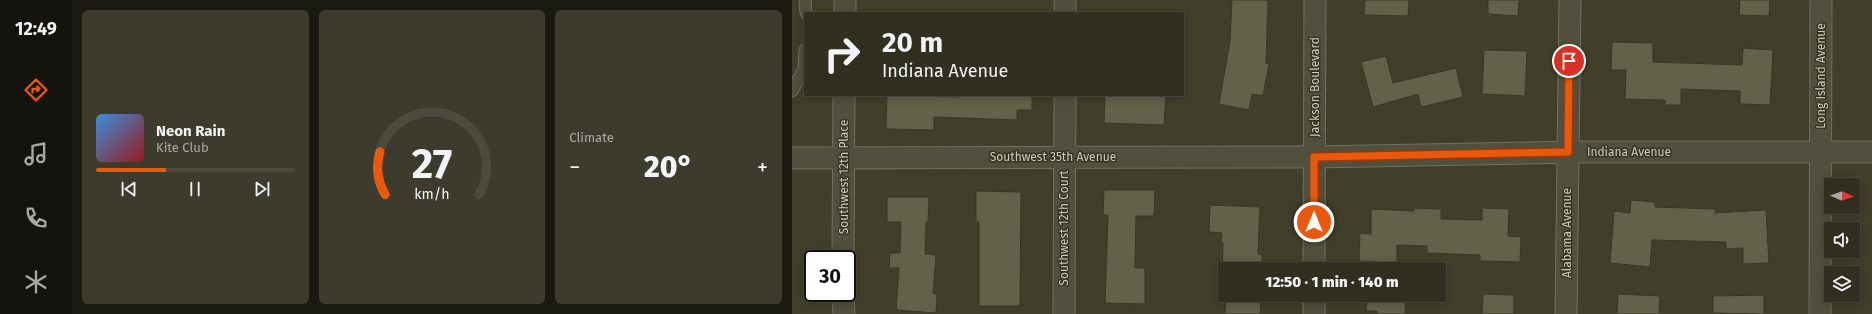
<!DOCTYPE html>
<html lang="en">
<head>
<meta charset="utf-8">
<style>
  body { margin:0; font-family:"Fira Sans",sans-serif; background:#3d3b2d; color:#f1f3f6; height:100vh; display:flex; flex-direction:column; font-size:15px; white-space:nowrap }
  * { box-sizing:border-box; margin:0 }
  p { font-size:13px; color:#a8a9a5 }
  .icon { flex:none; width:22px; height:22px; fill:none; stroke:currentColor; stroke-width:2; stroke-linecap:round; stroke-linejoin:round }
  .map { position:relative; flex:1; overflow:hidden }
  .panel { display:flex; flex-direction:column; gap:10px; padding:10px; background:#1b1a12; width:720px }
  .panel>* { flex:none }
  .guide { position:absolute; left:12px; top:12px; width:380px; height:84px; border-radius:0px; box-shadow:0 2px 10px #0003,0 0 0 1px #4c4a3e; background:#312f20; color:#f1f3f6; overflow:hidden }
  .needle { width:26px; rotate:92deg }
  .fabs { position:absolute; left:1032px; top:178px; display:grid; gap:8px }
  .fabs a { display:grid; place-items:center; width:36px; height:36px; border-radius:0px; background:#312f20; box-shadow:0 2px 10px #0003,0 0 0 1px #4c4a3e; font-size:20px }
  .speed { position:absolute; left:12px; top:250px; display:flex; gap:8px; font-size:20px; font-weight:700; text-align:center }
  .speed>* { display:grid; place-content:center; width:52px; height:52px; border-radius:50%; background:#312f20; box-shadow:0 2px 10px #0003,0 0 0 1px #4c4a3e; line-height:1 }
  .speed .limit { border:2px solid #111; border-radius:6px; background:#fff; color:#111 }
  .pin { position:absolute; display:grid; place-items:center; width:34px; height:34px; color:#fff; margin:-17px; border:2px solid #fff; border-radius:50%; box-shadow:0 1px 4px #0007 }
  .me { position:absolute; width:44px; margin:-22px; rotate:0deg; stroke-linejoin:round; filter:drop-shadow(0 0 3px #0008) }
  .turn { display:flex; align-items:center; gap:14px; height:84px; padding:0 12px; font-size:18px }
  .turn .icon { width:52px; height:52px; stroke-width:2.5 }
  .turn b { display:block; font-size:28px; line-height:34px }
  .big { font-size:30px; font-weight:800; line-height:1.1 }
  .panel .card { flex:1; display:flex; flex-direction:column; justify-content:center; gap:6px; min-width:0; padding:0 14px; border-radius:6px; background:#3d3b2d }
  .panel .dial { align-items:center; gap:0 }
  .dial svg { height:104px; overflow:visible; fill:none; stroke:#4c4a3e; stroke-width:7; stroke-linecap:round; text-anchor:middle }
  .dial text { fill:#f1f3f6; stroke:none }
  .song { display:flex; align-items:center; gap:12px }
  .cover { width:48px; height:48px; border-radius:6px; background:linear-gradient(135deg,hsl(210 70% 55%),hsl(0 70% 35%)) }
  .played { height:4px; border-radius:2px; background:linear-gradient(90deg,#ea580c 35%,#4c4a3e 35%) }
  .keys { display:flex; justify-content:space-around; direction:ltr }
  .heat { display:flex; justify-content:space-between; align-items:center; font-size:22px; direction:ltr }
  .panel .tiles { flex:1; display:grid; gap:10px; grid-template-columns:repeat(3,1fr) }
  .trip { position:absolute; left:426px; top:262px; width:228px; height:40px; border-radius:0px; background:#312f20; box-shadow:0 2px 10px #0003,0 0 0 1px #4c4a3e; font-weight:800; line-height:40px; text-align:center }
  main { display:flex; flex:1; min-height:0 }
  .dock { display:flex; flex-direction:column; width:72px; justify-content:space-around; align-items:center; background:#14130d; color:#a8a9a5 }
  .dock .icon { width:28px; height:28px }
  .dock .current { color:#ea580c }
  .dock b { font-size:18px; color:#f1f3f6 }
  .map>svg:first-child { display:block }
  .building { fill:#636149; stroke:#393725 }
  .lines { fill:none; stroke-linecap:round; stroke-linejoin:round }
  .service-casing { stroke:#72705f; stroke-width:13 }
  .minor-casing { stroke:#72705f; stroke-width:23 }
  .service { stroke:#51503e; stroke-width:11 }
  .minor { stroke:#51503e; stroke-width:21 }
  .route-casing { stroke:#983908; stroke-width:10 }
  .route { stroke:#ea580c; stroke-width:7 }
  .labels { text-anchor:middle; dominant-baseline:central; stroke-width:3; stroke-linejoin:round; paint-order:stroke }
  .street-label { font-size:12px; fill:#cbcabb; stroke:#373522 }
</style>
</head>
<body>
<main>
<nav class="dock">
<b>12:49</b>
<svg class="icon current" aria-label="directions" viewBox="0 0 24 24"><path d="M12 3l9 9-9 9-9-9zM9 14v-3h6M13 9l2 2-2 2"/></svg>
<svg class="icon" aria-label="music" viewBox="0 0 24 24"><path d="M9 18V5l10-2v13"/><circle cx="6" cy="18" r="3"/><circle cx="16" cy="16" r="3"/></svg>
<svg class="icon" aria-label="phone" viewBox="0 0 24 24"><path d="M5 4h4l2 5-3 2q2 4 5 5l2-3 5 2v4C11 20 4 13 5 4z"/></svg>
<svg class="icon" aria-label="climate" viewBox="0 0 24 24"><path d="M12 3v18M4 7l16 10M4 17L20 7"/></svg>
</nav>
<section class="panel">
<div class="tiles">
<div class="card">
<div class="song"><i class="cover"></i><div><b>Neon Rain</b><p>Kite Club</p></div></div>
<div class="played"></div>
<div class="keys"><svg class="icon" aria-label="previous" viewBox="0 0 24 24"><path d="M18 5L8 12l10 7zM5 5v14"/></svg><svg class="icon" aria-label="pause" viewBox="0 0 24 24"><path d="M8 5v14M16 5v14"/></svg><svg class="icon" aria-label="next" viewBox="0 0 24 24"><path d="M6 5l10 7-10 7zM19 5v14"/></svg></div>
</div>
<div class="card dial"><svg viewBox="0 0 100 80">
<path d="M14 69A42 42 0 1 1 86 69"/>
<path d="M14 69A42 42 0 0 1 10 36" stroke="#ea580c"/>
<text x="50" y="56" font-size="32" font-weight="700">27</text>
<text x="50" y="72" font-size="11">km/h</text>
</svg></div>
<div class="card"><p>Climate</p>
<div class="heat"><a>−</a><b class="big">20°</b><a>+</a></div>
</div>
</div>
</section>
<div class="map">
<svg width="1080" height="314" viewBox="0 0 1080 314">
  <rect width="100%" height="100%" fill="#413f2a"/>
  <g class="building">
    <polygon points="440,0 476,0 474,63 477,64 471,96 460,94 457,110 427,104 438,41"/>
    <polygon points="573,0 617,0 616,16 572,15"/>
    <polygon points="696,0 727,0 726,16 696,14"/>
    <polygon points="948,0 978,0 977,16 947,15"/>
    <polygon points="820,42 861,43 861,62 950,65 951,48 981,50 978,105 948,104 948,91 889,89 889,105 873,105 873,100 833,99 834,70 819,70"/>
    <polygon points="692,50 735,51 733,96 690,94"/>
    <polygon points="594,56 601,83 664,68 671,97 629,107 626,94 581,107 569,62"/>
    <polygon points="95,95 166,97 166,95 240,95 240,110 225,110 225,120 142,117 142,130 94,129"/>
    <polygon points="313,95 374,95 372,125 312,123"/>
    <polygon points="312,190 363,190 362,216 344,216 343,268 353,268 353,304 313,303 316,215 311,215"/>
    <polygon points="184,191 229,192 228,306 187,306 187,222 184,222"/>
    <polygon points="95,197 137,197 136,222 134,222 133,254 144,255 141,293 145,294 144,313 104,310 107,268 97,268 98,253 108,253 109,222 95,222"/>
    <polygon points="839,200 863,202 863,207 923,209 923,213 974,210 977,263 951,264 951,248 934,249 934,242 860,240 858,267 818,263 822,211 838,213"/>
    <polygon points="418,205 468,207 466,254 470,254 470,269 433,269 433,286 430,286 431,243 429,243 430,233 417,232"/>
    <polygon points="622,208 649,209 649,219 690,220 690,208 717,209 716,236 729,237 728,262 688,261 688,255 635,253 635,246 605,245 605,262 567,261 568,233 579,234 579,209 622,211"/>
    <polygon points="691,294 722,295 722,314 690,314"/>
    <polygon points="826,294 868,296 867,314 825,314"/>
    <polygon points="434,295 469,295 468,314 433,314"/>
    <polygon points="575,295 614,297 613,314 585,314 585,311 574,311"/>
    <polygon points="972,295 972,314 921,313 921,296"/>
  </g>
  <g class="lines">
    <defs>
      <g id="service">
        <polyline points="13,0 14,13"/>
        <polyline points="0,91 12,69 13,50"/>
      </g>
      <g id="minor">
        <polyline points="53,13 53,0"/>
        <polyline points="273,13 273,0"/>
        <polyline points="0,158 522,157 788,152 1080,152"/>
        <polyline points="51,259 52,95"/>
        <polyline points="522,269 523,0"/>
        <polyline points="51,293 52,314"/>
        <polyline points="272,314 273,95"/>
        <polyline points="522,314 522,295"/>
        <polyline points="774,314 778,0"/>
        <polyline points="1028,314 1029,0"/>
      </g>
    </defs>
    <use href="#service" class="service-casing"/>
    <use href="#minor" class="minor-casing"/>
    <use href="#service" class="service"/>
    <use href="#minor" class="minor"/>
  </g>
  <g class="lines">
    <defs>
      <polyline id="route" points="522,222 522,157 776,152 777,61"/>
    </defs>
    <use href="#route" class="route-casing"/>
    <use href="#route" class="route"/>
  </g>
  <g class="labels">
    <g class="street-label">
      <text transform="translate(1029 76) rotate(-90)">Long Island Avenue</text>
      <text transform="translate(523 87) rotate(-90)">Jackson Boulevard</text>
      <text x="837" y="152">Indiana Avenue</text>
      <text x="261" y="157">Southwest 35th Avenue</text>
      <text transform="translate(52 177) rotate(-90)">Southwest 12th Place</text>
      <text transform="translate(272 228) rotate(-90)">Southwest 12th Court</text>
      <text transform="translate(775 233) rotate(-90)">Alabama Avenue</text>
    </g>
  </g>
</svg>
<div class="fabs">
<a><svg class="needle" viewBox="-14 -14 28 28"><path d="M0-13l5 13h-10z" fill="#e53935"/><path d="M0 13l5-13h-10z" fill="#a8a9a5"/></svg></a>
<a><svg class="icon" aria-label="sound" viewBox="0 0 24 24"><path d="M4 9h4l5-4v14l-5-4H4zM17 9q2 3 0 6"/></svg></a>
<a><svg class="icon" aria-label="layers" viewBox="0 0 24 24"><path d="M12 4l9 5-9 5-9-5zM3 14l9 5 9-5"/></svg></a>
</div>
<div class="speed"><div class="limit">30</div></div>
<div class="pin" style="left:777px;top:61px;background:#d93025"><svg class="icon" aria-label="arrive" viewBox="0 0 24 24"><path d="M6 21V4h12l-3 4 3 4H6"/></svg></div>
<svg class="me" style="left:522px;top:222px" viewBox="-20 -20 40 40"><circle r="17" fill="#ea580c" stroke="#fff" stroke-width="3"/><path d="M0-11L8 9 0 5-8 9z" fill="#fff"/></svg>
<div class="trip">12:50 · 1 min · 140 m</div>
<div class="guide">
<div class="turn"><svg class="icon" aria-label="right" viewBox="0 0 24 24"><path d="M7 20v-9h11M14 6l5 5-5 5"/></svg><div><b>20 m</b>Indiana Avenue</div></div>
</div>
</div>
</main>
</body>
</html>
